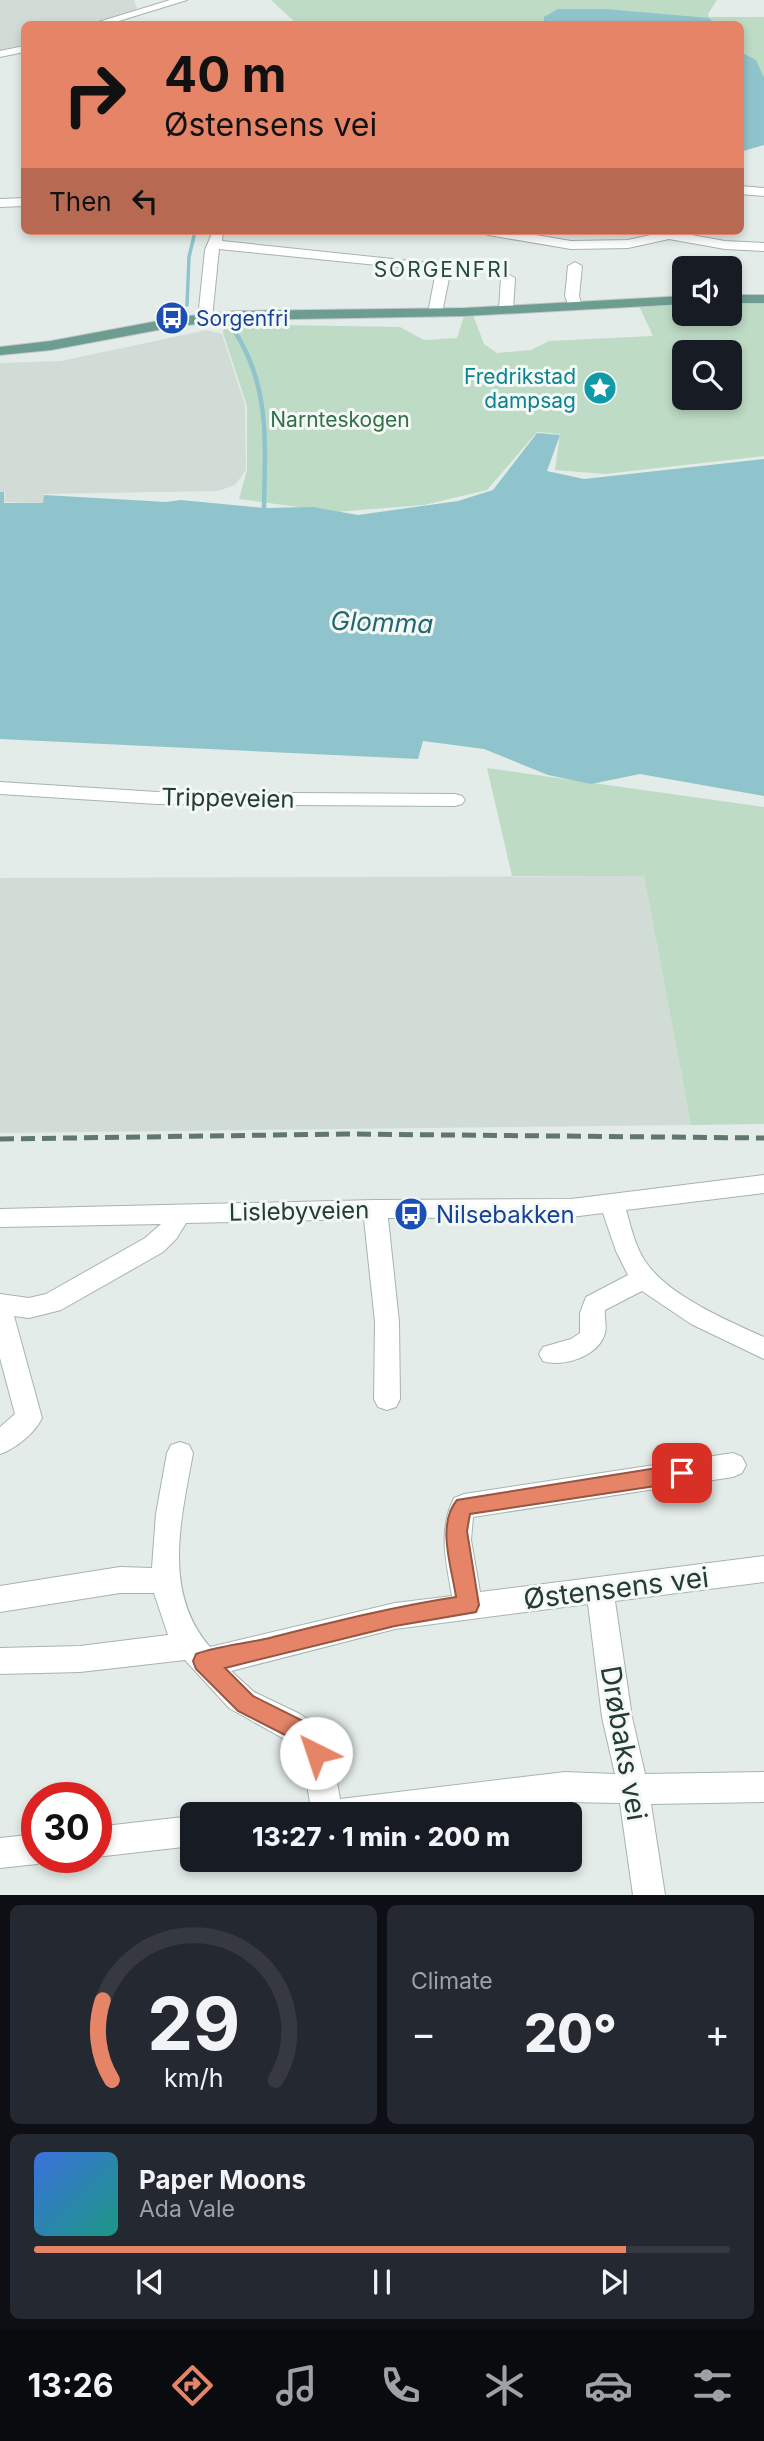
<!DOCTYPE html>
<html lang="en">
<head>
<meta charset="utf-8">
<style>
  body { margin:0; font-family:Inter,sans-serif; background:#242831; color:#f1f3f6; height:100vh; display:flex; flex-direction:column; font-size:26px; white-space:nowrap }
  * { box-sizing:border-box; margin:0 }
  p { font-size:23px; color:#9ea1a6 }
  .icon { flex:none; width:38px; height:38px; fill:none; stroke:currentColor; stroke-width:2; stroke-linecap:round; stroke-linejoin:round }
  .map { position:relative; height:1895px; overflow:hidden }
  .sheet { display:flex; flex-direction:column; gap:10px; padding:10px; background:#0d0f14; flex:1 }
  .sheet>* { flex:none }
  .banner { position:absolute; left:21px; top:21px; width:723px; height:214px; border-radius:10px; box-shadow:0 4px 10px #0003; background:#e68467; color:#111; overflow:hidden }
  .buttons { position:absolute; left:672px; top:256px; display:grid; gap:14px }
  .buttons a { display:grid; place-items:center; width:70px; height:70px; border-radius:10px; background:#171b24; box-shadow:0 4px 10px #0003; font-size:35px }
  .speed { position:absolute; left:21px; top:1782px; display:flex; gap:14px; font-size:35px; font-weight:700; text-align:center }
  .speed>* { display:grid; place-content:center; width:91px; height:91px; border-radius:50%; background:#171b24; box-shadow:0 4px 10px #0003; line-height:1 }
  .speed .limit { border:10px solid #d22; background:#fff; color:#111 }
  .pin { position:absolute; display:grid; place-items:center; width:60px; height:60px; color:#fff; margin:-30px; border-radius:14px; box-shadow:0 4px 10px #0006 }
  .me { position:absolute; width:77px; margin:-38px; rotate:319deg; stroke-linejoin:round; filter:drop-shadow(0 0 5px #0008) }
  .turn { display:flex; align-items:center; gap:24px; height:147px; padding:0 28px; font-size:32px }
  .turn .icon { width:91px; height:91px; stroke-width:2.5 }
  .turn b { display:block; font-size:49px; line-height:60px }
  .then { display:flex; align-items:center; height:66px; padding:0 28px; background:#0003; gap:14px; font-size:26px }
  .big { font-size:52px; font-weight:800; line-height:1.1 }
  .sheet .tile { flex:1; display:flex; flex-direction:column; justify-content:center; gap:10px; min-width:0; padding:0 24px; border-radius:10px; background:#242831 }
  .sheet .dial { align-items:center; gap:0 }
  .dial svg { height:182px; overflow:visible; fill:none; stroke:#363941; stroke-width:7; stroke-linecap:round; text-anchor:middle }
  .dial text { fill:#f1f3f6; stroke:none }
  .song { display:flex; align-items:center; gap:21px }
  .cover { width:84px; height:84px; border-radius:10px; background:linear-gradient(135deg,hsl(220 70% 55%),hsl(170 70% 35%)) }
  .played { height:7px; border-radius:4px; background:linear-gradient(90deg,#e68467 85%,#363941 85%) }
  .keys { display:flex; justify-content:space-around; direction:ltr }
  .heat { display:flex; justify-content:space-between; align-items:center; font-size:38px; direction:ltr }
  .sheet .tiles { flex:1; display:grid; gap:10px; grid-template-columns:1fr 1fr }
  .tile:last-child { grid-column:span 2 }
  .trip { position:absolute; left:180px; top:1802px; width:402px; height:70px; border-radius:10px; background:#171b24; box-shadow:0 4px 10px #0003; font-weight:800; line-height:70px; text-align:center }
  .dock { display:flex; height:112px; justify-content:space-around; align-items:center; background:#090b0e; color:#9ea1a6 }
  .dock .icon { width:49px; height:49px }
  .dock .current { color:#e68467 }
  .dock b { font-size:32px; color:#f1f3f6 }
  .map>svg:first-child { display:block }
  .built { fill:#d2dcd7 }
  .green { fill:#bedbc5; fill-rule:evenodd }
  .water { fill:#90c4cc }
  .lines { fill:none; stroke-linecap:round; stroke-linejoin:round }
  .stream-far1 { stroke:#90c4cc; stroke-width:3.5 }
  .stream { stroke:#90c4cc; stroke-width:4.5 }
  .minor-casing { stroke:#a6b4af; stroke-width:2 }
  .major-casing { stroke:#c2c8c6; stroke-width:2 }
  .minor { fill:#fff; fill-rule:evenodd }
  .major { fill:#6c9d90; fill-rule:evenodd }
  .rail { stroke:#5f7770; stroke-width:5; stroke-dasharray:14 7; stroke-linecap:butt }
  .route { fill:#e68467; stroke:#965643; stroke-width:2 }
  .labels { text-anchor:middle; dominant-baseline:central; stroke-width:6; stroke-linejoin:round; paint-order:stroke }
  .far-neighbourhood-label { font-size:21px; letter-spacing:2px; fill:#224c41; stroke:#f4f9f6 }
  .far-transit-label { font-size:21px; fill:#164399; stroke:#f4f9f6; text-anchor:start }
  .far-culture-label { font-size:21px; fill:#0d838f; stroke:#f4f9f6; text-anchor:end }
  .far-park-label { font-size:21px; fill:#326f49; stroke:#f4f9f6 }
  .street-label { font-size:24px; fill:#243c35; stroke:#f4f9f6 }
  .transit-label { font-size:24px; fill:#164399; stroke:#f4f9f6; text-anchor:start }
  .water-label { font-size:26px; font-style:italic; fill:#236773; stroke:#f4f9f6 }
  .near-street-label { font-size:28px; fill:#243c35; stroke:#f4f9f6 }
</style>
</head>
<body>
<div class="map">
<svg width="764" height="1895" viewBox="0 0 764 1895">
  <rect width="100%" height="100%" fill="#e3ece8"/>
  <g class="built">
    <polygon points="0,0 134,0 137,9 92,24 24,24 24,47 0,51"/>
    <polygon points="207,330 222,334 245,405 246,470 235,485 218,491 44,494 44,503 4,502 5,492 0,492 0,363 61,361"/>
    <polygon points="644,876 691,1125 0,1133 0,878"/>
  </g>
  <g class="green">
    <polygon points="271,0 717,0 708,14 709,17 764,17 764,77 756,60 740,50 740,24 716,24 709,18 544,17 543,24 297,24"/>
    <path d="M 730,302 L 764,302 L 764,456 L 605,474 L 555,470 L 560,434 L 537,432 L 487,490 L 424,505 L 335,512 L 239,499 L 247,470 L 247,406 L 223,333 L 224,324 L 400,327 L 424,340 L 457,338 L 464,316 L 473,315 L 484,344 L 497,353 L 531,350 L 549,341 L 653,336 L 639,306 L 684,304 L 684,313 L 730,313 ZM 684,352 L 730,352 L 730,397 L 684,397 Z"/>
    <polygon points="487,768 764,807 764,1124 691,1125 644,876 512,876"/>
  </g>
  <g class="water">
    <polygon points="558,9 605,9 709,18 716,24 543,24 544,17"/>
    <polygon points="740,51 756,60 764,77 764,145 740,152"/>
    <polygon points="537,433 560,435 547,471 584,479 764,459 764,796 640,774 591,784 548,775 484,749 423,741 418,759 0,739 0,492 4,492 4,503 43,503 44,495 166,502 181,500 264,508 313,507 358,515 458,501 493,490"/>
  </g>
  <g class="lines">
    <polyline class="stream-far1" points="187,305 189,257 194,236"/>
    <path class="stream" d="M 231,326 C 271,383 265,442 264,508"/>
    <defs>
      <g id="minor">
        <polygon points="170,0 187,0 109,24 92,24"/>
        <polygon points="24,46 24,52 0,57 0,51"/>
        <polygon points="740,186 764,188 764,196 740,194"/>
        <polygon points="24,198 24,206 0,207 0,199"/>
        <polygon points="213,231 223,231 222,241 449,265 451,268 442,313 435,317 428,313 436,271 219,249 212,318 210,321 200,321 198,318 205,250"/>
        <polygon points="481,231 512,231 571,241 628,240 669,231 725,241 764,243 764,251 725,249 669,239 628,248 571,249 488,235"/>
        <polygon points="575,262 582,266 579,296 582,306 575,310 570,309 565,296 568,266"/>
        <polygon points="508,274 515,278 513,310 506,314 499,310 501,278"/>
        <polygon points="0,782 157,792 455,794 462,796 465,800 462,804 455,806 157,804 0,794"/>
        <path d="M 764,1175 L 764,1193 L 626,1210 C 631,1227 635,1246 645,1261 C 667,1295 728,1321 764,1337 L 764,1359 L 691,1324 L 642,1291 L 605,1310 C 604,1318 607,1326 605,1333 C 599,1356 563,1368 543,1361 L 539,1354 L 543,1347 L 571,1339 L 580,1333 L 580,1313 L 586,1297 L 628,1275 L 616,1251 L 603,1213 L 571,1217 L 388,1218 L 399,1322 L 400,1399 L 396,1407 L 387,1410 L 378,1407 L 374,1399 L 375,1322 L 364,1219 L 186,1223 L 177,1238 L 163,1252 L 61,1310 L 29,1318 L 14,1316 L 42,1418 C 35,1433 15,1449 0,1454 L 0,1427 L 15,1414 L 0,1358 L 0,1294 L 29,1298 L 46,1294 L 145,1238 L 161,1224 L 0,1227 L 0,1209 L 375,1200 L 571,1199 Z"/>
        <path d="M 180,1442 L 189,1445 L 193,1453 C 181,1520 162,1592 210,1647 L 395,1603 L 452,1596 C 446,1561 438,1530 454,1498 L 464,1494 L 733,1453 L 742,1457 L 746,1465 L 742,1473 L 733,1477 L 473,1517 L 471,1540 L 480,1592 L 764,1556 L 764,1582 L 615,1601 L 632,1717 L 645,1774 L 764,1772 L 764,1802 L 651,1804 L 665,1895 L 633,1895 L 620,1803 L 565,1802 L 460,1815 L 312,1815 L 303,1759 L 295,1745 L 229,1708 L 185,1660 L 80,1672 L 0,1674 L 0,1648 L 80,1646 L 168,1635 L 154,1593 L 120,1593 L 0,1612 L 0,1586 L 120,1567 L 152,1568 L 156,1514 L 167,1453 L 171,1445 ZM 588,1604 L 602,1717 L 615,1774 L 565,1772 L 340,1799 L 333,1759 L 316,1725 L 300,1714 L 254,1692 L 231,1671 L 395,1629 Z"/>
        <polygon points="192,1816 192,1846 96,1857 95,1857 96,1827"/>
        <polygon points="37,1834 37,1857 49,1857 48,1860 37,1864 0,1868 0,1838"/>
      </g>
      <g id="major">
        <rect x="730" y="295" width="34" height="8"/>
        <polygon points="684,296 684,304 465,316 234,320 179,326 51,350 0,355 0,347 51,341 179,317 234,311 465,308"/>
      </g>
    </defs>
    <use href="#minor" class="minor-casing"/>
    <use href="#major" class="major-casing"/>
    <use href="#minor" class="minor"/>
    <use href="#major" class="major"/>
    <polyline class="rail" points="0,1139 346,1134 764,1138"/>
  </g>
  <path class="route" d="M 682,1464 L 689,1467 L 692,1473 L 689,1479 L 682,1482 L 470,1514 L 467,1531 L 479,1605 L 476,1612 L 395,1626 L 225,1668 L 253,1696 L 311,1725 L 327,1753 L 324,1761 L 316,1764 L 308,1761 L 295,1740 L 238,1711 L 196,1669 L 193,1661 L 196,1654 C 218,1646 243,1644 265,1639 C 329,1623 391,1607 456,1597 C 452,1568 436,1525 457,1500 Z"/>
  <defs>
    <symbol id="bus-disc" viewBox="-11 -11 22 22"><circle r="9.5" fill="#1a4fb4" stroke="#f4f9f6"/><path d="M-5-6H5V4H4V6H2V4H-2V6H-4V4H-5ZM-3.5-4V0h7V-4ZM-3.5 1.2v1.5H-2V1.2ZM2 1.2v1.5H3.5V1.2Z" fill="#fff"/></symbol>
    <symbol id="sight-disc" viewBox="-11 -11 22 22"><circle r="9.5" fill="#0f9aa8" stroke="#f4f9f6"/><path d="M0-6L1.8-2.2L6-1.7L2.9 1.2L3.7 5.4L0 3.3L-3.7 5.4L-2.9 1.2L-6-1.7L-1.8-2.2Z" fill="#fff"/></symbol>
  </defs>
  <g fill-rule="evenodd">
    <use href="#bus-disc" x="153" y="299" width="38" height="38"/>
    <use href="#sight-disc" x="581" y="369" width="38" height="38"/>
    <use href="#bus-disc" x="392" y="1195" width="38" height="38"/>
  </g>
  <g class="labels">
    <g class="far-neighbourhood-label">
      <text x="442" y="269">SORGENFRI</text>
    </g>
    <g class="far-transit-label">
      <text x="196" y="318">Sorgenfri</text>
    </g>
    <g class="far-culture-label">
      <text x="576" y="376">Fredrikstad<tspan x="576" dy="24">dampsag</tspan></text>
    </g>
    <g class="far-park-label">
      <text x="340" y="419">Narnteskogen</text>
    </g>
    <g class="street-label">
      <text transform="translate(228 798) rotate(1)">Trippeveien</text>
      <text transform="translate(299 1211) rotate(-1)">Lislebyveien</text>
    </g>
    <g class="transit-label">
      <text x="436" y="1214">Nilsebakken</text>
    </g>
    <g class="water-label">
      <text transform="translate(382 622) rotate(2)">Glomma</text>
    </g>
    <g class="near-street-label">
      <text transform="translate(616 1588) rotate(-7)">Østensens vei</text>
      <text transform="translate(624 1743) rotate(80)">Drøbaks vei</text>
    </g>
  </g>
</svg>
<div class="buttons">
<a><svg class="icon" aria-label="sound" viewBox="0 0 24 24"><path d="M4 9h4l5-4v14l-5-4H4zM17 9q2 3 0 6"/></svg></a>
<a><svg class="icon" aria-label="search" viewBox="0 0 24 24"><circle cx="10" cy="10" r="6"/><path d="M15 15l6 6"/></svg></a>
</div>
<div class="speed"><div class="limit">30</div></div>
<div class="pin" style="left:682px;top:1473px;background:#d93025"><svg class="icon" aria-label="arrive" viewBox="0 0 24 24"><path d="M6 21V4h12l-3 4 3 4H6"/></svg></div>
<svg class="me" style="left:316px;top:1753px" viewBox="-20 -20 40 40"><circle r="19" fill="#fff"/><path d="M0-13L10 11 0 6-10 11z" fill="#e68467"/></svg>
<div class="trip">13:27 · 1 min · 200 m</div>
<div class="banner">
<div class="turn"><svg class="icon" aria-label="right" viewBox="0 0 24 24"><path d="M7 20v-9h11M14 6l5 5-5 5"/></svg><div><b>40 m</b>Østensens vei</div></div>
<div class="then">Then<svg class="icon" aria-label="left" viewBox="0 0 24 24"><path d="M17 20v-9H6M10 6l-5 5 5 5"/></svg></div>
</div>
</div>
<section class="sheet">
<div class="tiles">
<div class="tile dial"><svg viewBox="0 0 100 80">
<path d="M14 69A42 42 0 1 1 86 69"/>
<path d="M14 69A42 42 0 0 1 10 34" stroke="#e68467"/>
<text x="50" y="56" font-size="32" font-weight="700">29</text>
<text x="50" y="72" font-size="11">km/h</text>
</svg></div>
<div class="tile"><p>Climate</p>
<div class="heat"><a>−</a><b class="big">20°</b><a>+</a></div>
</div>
<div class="tile">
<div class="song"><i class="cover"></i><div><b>Paper Moons</b><p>Ada Vale</p></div></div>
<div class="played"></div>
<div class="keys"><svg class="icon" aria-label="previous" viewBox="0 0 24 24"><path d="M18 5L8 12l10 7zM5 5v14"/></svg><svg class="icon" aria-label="pause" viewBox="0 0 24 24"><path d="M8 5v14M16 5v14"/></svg><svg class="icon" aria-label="next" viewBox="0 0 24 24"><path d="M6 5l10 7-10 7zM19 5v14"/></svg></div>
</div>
</div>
</section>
<nav class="dock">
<b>13:26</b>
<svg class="icon current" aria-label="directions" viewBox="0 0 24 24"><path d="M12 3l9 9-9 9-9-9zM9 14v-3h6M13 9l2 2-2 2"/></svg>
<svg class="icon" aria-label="music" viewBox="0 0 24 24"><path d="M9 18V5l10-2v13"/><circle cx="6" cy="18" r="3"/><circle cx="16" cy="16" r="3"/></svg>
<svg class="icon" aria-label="phone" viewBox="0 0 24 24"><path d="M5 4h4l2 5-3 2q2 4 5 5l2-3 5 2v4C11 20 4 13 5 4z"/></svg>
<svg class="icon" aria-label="climate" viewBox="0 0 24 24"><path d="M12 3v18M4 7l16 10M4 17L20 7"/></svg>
<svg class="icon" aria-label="car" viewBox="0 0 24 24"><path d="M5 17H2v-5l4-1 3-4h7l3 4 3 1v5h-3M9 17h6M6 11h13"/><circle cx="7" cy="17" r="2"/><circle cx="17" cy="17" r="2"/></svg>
<svg class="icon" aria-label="filters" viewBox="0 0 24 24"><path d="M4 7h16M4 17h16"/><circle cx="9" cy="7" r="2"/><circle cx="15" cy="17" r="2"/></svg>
</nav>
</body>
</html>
